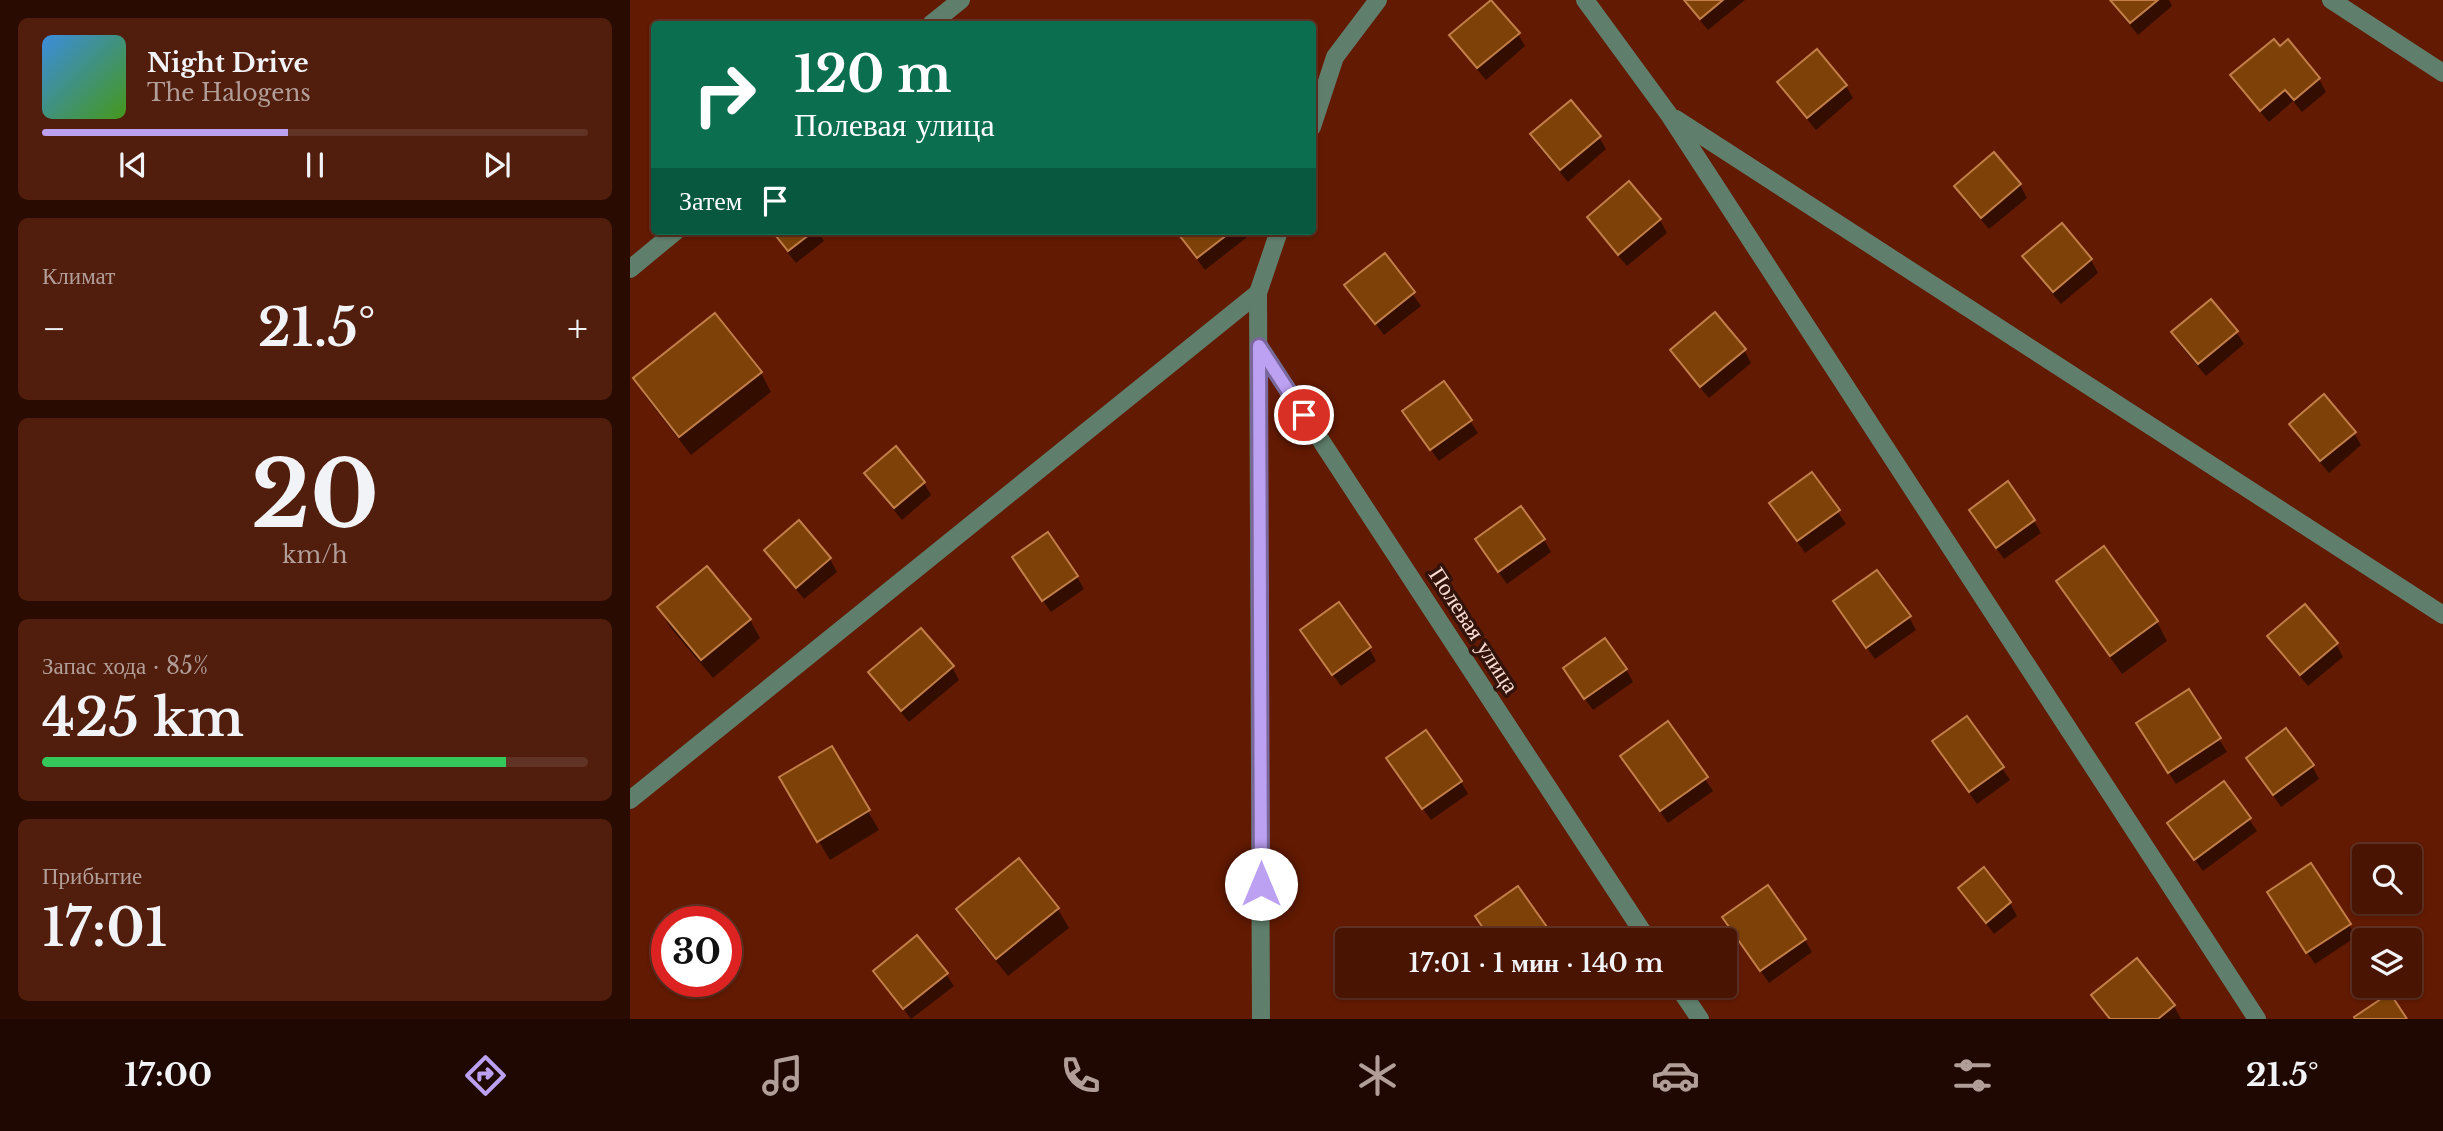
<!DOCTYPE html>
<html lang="ru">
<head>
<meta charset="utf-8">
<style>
  body { margin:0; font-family:"Libre Baskerville",serif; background:#511d0c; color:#f1f3f6; height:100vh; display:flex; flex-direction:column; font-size:26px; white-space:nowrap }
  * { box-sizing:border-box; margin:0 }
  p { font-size:23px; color:#b29e99 }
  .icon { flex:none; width:38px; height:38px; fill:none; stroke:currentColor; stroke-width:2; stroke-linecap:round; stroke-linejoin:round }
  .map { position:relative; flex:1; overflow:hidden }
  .panel { display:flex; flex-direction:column; gap:18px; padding:18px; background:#290b01; width:630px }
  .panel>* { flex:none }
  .banner { position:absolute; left:21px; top:21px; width:665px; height:214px; border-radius:7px; box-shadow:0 2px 5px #0004,0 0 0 2px #613324; background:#0b6e4f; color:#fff; overflow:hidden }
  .fabs { position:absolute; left:1722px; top:844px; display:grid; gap:14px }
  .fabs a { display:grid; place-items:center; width:70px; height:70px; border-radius:7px; background:#4a1402; box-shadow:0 2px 5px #0004,0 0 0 2px #613324; font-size:35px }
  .speed { position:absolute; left:21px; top:906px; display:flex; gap:14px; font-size:35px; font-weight:700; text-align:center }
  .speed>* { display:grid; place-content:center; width:91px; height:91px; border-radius:50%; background:#4a1402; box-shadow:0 2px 5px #0004,0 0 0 2px #613324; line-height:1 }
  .speed .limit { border:10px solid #d22; background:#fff; color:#111 }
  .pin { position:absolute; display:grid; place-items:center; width:60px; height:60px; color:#fff; margin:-30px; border:4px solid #fff; border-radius:50%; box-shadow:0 2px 7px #0007 }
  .me { position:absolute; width:77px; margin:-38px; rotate:0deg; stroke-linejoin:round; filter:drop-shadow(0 0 5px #0008) }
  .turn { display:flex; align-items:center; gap:24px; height:147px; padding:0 28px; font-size:32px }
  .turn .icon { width:91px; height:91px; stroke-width:2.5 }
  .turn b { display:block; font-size:49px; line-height:60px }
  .then { display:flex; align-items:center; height:66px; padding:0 28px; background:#0003; gap:14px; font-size:26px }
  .big { font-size:52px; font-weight:600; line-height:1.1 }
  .panel .card { flex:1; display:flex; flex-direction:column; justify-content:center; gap:10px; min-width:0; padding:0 24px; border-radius:10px; background:#511d0c }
  .panel .dial { align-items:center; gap:0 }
  .dial b { font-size:91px; line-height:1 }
  .song { display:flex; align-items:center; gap:21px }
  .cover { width:84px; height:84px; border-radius:10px; background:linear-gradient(135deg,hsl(210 70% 55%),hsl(100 70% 35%)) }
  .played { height:7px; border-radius:4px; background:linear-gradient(90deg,#bca0f2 45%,#613324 45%) }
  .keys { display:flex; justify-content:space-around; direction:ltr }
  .heat { display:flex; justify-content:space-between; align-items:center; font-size:38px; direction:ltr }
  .charge { height:10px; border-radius:5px; background:linear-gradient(90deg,#34c759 85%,#613324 0) }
  .trip { position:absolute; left:705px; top:928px; width:402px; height:70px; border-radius:7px; background:#4a1402; box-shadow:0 2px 5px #0004,0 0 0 2px #613324; font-weight:600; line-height:70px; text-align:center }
  .dock { display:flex; height:112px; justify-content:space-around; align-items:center; background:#1e0801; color:#b29e99 }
  .dock .icon { width:49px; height:49px }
  .dock .on { color:#bca0f2 }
  .dock b { font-size:32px; color:#f1f3f6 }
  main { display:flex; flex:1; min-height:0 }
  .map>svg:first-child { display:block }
  .shadow { fill:#0007 }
  .building { fill:#7e4208; stroke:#c27e49; stroke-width:2 }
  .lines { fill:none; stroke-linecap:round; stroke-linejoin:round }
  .minor { stroke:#5f7e6b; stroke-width:18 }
  .route-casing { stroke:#7a689d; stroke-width:18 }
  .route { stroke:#bca0f2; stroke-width:12 }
  .labels { text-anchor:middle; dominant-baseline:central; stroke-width:7; stroke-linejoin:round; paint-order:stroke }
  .street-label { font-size:23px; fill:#faded6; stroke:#33130a }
</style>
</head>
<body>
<main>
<section class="panel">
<div class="card">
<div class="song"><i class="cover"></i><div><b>Night Drive</b><p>The Halogens</p></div></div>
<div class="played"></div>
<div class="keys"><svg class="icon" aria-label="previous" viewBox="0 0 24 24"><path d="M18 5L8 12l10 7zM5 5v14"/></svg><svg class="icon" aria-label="pause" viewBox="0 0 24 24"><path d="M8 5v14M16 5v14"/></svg><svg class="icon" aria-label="next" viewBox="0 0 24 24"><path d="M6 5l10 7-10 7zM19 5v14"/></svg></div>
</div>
<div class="card"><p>Климат</p>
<div class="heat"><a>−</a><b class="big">21.5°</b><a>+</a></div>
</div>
<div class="card dial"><b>20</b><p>km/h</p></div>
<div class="card"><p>Запас хода · 85%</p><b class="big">425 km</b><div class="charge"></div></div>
<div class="card"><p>Прибытие</p><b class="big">17:01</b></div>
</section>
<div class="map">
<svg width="1813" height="1019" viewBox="0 0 1813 1019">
  <rect width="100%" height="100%" fill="#621a02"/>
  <g class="shadow">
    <polygon points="1053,0 1115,0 1078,30"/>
    <polygon points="1479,0 1539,0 1542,6 1508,35"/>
    <polygon points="888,34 895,46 856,80 829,48 821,35"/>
    <polygon points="1658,42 1689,79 1696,92 1672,112 1663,101 1639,122 1610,88 1602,75"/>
    <polygon points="1149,83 1216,86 1223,98 1186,130 1157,95"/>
    <polygon points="902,135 969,137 976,149 938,182 909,147"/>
    <polygon points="1364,155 1390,185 1397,198 1359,229 1333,199 1326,186"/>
    <polygon points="999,184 1030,220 1037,233 997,266 966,230 959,218"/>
    <polygon points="1432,225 1461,260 1468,273 1431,304 1402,269 1395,256"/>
    <polygon points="141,231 188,231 194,241 166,263"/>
    <polygon points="546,231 625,231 575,270"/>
    <polygon points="754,255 791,306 754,335 717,285"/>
    <polygon points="85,316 131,373 141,392 61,455 16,397 5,378"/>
    <polygon points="1606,332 1614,344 1576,376 1550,345 1543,333"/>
    <polygon points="1114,350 1121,363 1079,398 1049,363 1042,351"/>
    <polygon points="840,421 848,433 809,461 782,424"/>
    <polygon points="1661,424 1724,433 1731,445 1699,473 1668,437"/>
    <polygon points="236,473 294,483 301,495 272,520 244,486"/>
    <polygon points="1182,474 1216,524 1175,553 1141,503"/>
    <polygon points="1404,521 1411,533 1374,559 1348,523"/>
    <polygon points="169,523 200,559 207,572 174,599 144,563 136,550"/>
    <polygon points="914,540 921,552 877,584 854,552"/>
    <polygon points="1474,549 1527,622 1537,641 1492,674 1439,600 1428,581"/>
    <polygon points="391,570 447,577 454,589 421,612"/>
    <polygon points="29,608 120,620 130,638 83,678 40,627"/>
    <polygon points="1212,614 1279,617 1286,630 1245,659"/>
    <polygon points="1639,636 1706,644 1713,657 1678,686 1646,648"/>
    <polygon points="680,643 739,648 746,661 711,686"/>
    <polygon points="322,667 329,680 279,722 248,685 241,672"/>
    <polygon points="996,669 1003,682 963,710 942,681"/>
    <polygon points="1559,691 1597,752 1546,784 1515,736"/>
    <polygon points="1038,724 1083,791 1038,823 1000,769"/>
    <polygon points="201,748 249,830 200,860 151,778"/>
    <polygon points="1312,754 1372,768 1380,780 1347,804"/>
    <polygon points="1618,758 1682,766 1689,779 1651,807"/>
    <polygon points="766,771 831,782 838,794 801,820"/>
    <polygon points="1594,783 1627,831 1573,871 1546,835"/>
    <polygon points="887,888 916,928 922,940 862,940"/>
    <polygon points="1330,888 1380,903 1387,916 1364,934"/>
    <polygon points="1646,905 1719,925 1726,937 1685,964"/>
    <polygon points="329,909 428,909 439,928 378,976 339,928"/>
    <polygon points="1102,930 1175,940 1182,952 1139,983"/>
    <polygon points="1507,960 1544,1006 1551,1019 1479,1019 1470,1008 1463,995"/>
    <polygon points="245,971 316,974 324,986 281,1019"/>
  </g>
  <g class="building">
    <polygon points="861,0 890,33 847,68 819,35"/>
    <polygon points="1054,0 1093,0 1070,19"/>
    <polygon points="1480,0 1528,0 1500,23"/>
    <polygon points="1644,39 1650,46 1658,39 1690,78 1664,100 1655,90 1630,111 1600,75"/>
    <polygon points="1187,49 1217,85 1177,118 1147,82"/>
    <polygon points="941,100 971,136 930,170 900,134"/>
    <polygon points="1364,152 1391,184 1351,218 1324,186"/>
    <polygon points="999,181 1031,219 988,255 957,217"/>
    <polygon points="1432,223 1462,259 1423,292 1392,256"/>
    <polygon points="142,231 184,231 158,251"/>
    <polygon points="546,231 602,231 567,258"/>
    <polygon points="755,253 785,292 745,324 714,285"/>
    <polygon points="1581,299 1608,331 1568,364 1541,332"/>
    <polygon points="1085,312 1116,349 1070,387 1040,350"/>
    <polygon points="85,313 132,372 49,437 3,378"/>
    <polygon points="814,381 842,420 800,450 772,411"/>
    <polygon points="1694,394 1726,432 1690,461 1659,424"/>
    <polygon points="266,446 295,482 264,508 234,473"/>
    <polygon points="1182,472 1210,510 1167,541 1139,503"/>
    <polygon points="1378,481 1405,520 1366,548 1339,510"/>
    <polygon points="891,506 915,539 868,572 845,539"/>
    <polygon points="169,520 201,558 166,588 134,550"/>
    <polygon points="418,532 448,576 412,601 382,557"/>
    <polygon points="1474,546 1528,621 1480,656 1426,581"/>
    <polygon points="77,566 121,619 71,660 27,607"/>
    <polygon points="1247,570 1281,616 1236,648 1203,601"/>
    <polygon points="709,602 741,647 702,675 670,630"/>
    <polygon points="1675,604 1708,643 1670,675 1637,636"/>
    <polygon points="291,628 324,666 271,711 238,672"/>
    <polygon points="975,638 997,669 954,699 933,668"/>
    <polygon points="1559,689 1591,738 1538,773 1506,723"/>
    <polygon points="1337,716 1374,767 1339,792 1302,741"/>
    <polygon points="1038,721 1078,777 1030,811 990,756"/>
    <polygon points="1656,728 1684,765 1643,795 1616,758"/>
    <polygon points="796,730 832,781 792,809 756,758"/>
    <polygon points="202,746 240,810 187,842 149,777"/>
    <polygon points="1594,781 1621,818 1564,860 1537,823"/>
    <polygon points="389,858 429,908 366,959 326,909"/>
    <polygon points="1681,863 1721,924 1676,953 1637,892"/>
    <polygon points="1354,867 1381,902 1356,923 1328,888"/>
    <polygon points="1138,885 1176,939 1130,971 1092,917"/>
    <polygon points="888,886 917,927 900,940 861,940 845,916"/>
    <polygon points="287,935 318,973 273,1009 243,971"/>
    <polygon points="1507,958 1545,1005 1528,1019 1480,1019 1461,995"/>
    <polygon points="1760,993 1777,1019 1725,1019 1724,1017"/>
  </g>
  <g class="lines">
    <g class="minor">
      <polyline points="955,0 1040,116 1627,1019"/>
      <polyline points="1701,0 1813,73"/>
      <polyline points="301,24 331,0"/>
      <polyline points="1046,119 1813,615"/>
      <polyline points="682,127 705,57 748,0"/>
      <polyline points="0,269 46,231"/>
      <polyline points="629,346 1018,940"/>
      <polyline points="0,800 628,293"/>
      <polyline points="1047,985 1070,1019"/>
      <polyline points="631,1019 628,293 649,231"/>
    </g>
  </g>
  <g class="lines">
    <defs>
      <polyline id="route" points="631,884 629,346 674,415"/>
    </defs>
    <use href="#route" class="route-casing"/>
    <use href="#route" class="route"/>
  </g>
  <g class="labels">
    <g class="street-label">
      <text transform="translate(844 630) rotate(57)">Полевая улица</text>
    </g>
  </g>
</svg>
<div class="fabs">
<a><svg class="icon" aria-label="search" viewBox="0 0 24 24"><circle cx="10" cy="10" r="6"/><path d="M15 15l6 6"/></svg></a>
<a><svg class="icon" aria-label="layers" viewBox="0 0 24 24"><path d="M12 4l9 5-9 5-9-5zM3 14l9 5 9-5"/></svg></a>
</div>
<div class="speed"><div class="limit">30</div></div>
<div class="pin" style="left:674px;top:415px;background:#d93025"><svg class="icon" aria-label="arrive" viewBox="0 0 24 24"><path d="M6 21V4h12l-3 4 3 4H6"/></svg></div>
<svg class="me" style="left:631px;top:884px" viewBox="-20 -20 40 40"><circle r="19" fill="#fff"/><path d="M0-13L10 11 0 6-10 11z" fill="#bca0f2"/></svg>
<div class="trip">17:01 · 1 мин · 140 m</div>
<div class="banner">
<div class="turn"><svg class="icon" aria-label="right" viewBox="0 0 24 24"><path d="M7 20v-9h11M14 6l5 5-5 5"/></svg><div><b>120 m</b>Полевая улица</div></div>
<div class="then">Затем<svg class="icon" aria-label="arrive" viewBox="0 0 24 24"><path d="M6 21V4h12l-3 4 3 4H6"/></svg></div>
</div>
</div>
</main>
<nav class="dock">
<b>17:00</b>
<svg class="icon on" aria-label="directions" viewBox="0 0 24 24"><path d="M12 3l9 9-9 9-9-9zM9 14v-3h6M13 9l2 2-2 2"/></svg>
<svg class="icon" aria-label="music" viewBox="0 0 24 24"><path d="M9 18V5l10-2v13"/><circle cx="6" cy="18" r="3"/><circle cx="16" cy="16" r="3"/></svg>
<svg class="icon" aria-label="phone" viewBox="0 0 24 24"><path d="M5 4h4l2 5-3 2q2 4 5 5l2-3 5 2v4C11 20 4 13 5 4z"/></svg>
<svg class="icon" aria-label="climate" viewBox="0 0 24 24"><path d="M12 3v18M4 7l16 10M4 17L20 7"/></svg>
<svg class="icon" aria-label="car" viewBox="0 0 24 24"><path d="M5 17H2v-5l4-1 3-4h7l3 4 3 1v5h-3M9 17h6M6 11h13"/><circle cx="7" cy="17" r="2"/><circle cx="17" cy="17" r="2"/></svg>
<svg class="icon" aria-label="filters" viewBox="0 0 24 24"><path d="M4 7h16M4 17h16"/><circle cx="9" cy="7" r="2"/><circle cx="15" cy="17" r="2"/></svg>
<b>21.5°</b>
</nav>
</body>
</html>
